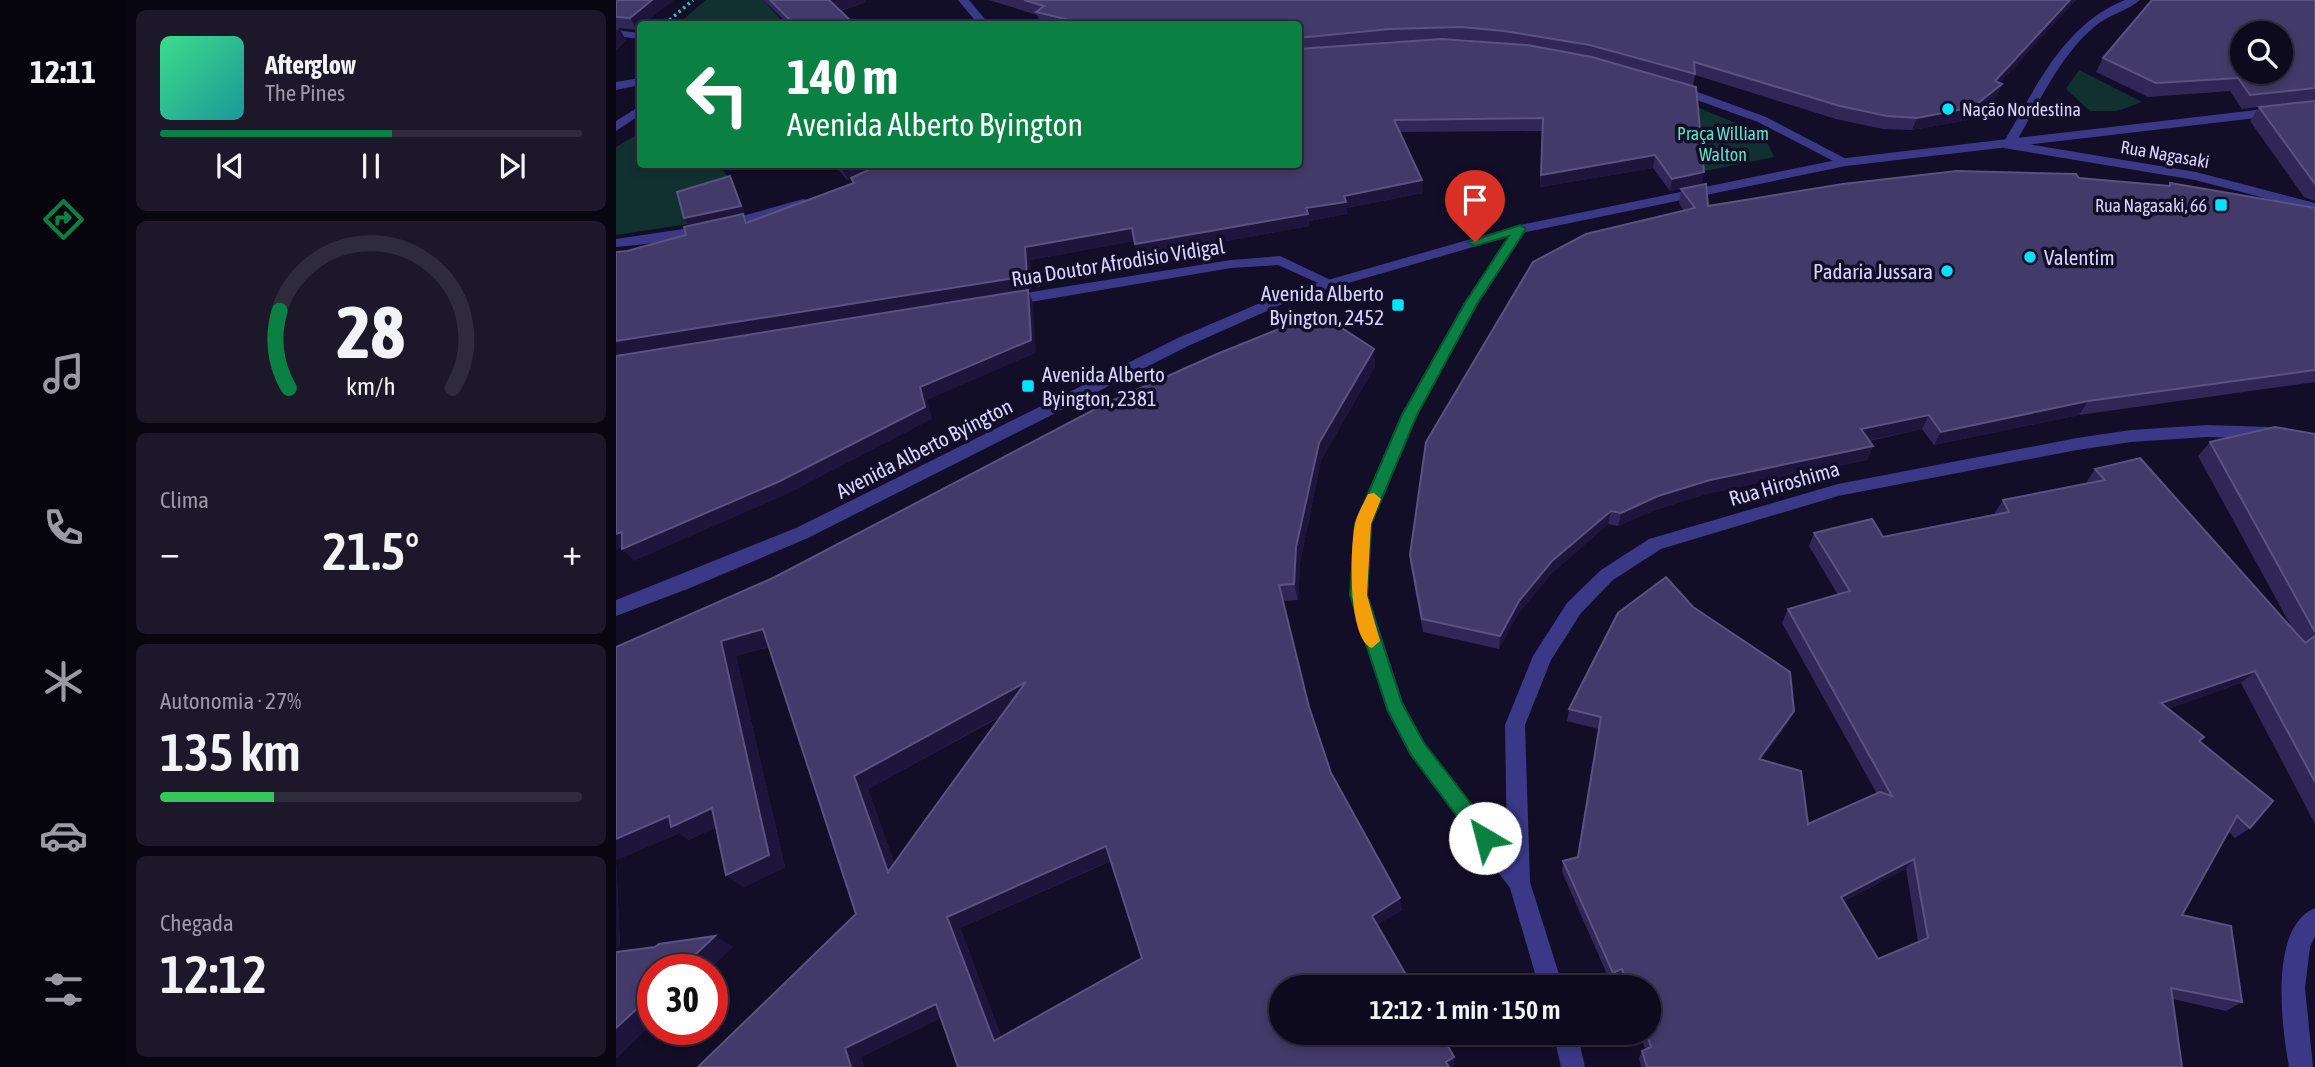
<!DOCTYPE html>
<html lang="pt">
<head>
<meta charset="utf-8">
<style>
  body { margin:0; font-family:"Asap Condensed",sans-serif; background:#1c182a; color:#f1f3f6; height:100vh; display:flex; flex-direction:column; font-size:26px; white-space:nowrap }
  * { box-sizing:border-box; margin:0 }
  p { font-size:23px; color:#9b9aa4 }
  .icon { flex:none; width:38px; height:38px; fill:none; stroke:currentColor; stroke-width:2; stroke-linecap:round; stroke-linejoin:round }
  .map { position:relative; flex:1; overflow:hidden }
  .drawer { display:flex; flex-direction:column; gap:10px; padding:10px; background:#080610; width:490px }
  .drawer>* { flex:none }
  .top-card { position:absolute; left:21px; top:21px; width:665px; height:147px; border-radius:7px; box-shadow:0 4px 10px #0003,0 0 0 2px #2e2b3b; background:#0b8043; color:#fff; overflow:hidden }
  .tools { position:absolute; left:1614px; top:21px; display:grid; gap:14px }
  .tools a { display:grid; place-items:center; width:63px; height:63px; border-radius:50%; background:#0e0a1d; box-shadow:0 4px 10px #0003,0 0 0 2px #2e2b3b; font-size:35px }
  .speed { position:absolute; left:21px; top:954px; display:flex; gap:14px; font-size:35px; font-weight:700; text-align:center }
  .speed>* { display:grid; place-content:center; width:91px; height:91px; border-radius:50%; background:#0e0a1d; box-shadow:0 4px 10px #0003,0 0 0 2px #2e2b3b; line-height:1 }
  .speed .limit { border:10px solid #d22; background:#fff; color:#111 }
  .pin { position:absolute; display:grid; place-items:center; width:60px; height:60px; color:#fff; margin:-72px -30px; border-radius:50% 50% 50% 0; rotate:-45deg; box-shadow:0 0 7px #0007 }
  .pin .icon { rotate:45deg }
  .me { position:absolute; width:77px; margin:-38px; rotate:323deg; stroke-linejoin:round; filter:drop-shadow(0 0 5px #0008) }
  .turn { display:flex; align-items:center; gap:24px; height:147px; padding:0 35px; font-size:32px }
  .turn .icon { width:91px; height:91px; stroke-width:2.5 }
  .turn b { display:block; font-size:49px; line-height:60px }
  .big { font-size:52px; font-weight:600; line-height:1.1 }
  .drawer .card { flex:1; display:flex; flex-direction:column; justify-content:center; gap:10px; min-width:0; padding:0 24px; border-radius:10px; background:#1c182a }
  .drawer .dial { align-items:center; gap:0 }
  .dial svg { height:182px; overflow:visible; fill:none; stroke:#2e2b3b; stroke-width:7; stroke-linecap:round; text-anchor:middle }
  .dial text { fill:#f1f3f6; stroke:none }
  .song { display:flex; align-items:center; gap:21px }
  .cover { width:84px; height:84px; border-radius:10px; background:linear-gradient(135deg,hsl(150 70% 55%),hsl(180 70% 35%)) }
  .played { height:7px; border-radius:4px; background:linear-gradient(90deg,#0b8043 55%,#2e2b3b 55%) }
  .keys { display:flex; justify-content:space-around; direction:ltr }
  .heat { display:flex; justify-content:space-between; align-items:center; font-size:38px; direction:ltr }
  .charge { height:10px; border-radius:5px; background:linear-gradient(90deg,#34c759 27%,#2e2b3b 0) }
  .trip { position:absolute; left:653px; top:975px; width:392px; height:70px; border-radius:35px; background:#0e0a1d; box-shadow:0 4px 10px #0003,0 0 0 2px #2e2b3b; font-weight:600; line-height:70px; text-align:center }
  main { display:flex; flex:1; min-height:0 }
  .tabs { display:flex; flex-direction:column; width:126px; justify-content:space-around; align-items:center; background:#06040c; color:#9b9aa4 }
  .tabs .icon { width:49px; height:49px }
  .tabs .active { color:#0b8043 }
  .tabs b { font-size:32px; color:#f1f3f6 }
  .map>svg:first-child { display:block }
  .green { fill:#113130 }
  .lines { fill:none; stroke-linecap:round; stroke-linejoin:round }
  .path { stroke:#2abdb5; stroke-width:3.5; stroke-dasharray:2.5 3.5; stroke-linecap:butt }
  .minor { fill:#3b3888; fill-rule:evenodd }
  .tertiary { fill:#3b3888; fill-rule:evenodd }
  .wall { fill:#302756; fill-rule:evenodd }
  .shaded-wall { fill:#1d153b }
  .building { fill:#423a68; stroke:#5a5280; stroke-width:2; fill-rule:evenodd }
  .route { fill:#0b8043; stroke:#07532c; stroke-width:2 }
  .slow { fill:#f59e0b }
  .poi-dot { fill:#00e4ff; stroke:#130e27; stroke-width:2.5 }
  .labels { text-anchor:middle; dominant-baseline:central; stroke-width:7; stroke-linejoin:round; paint-order:stroke }
  .far-poi-label { font-size:18px; fill:#d9d4ff; stroke:#130e27; text-anchor:start }
  .far-park-label { font-size:18px; fill:#5be4c3; stroke:#130e27 }
  .far-street-label { font-size:18px; fill:#d9d4ff; stroke:#130e27 }
  .poi-label { font-size:21px; fill:#d9d4ff; stroke:#130e27; text-anchor:start }
  .street-label { font-size:21px; fill:#d9d4ff; stroke:#130e27 }
</style>
</head>
<body>
<main>
<nav class="tabs">
<b>12:11</b>
<svg class="icon active" aria-label="directions" viewBox="0 0 24 24"><path d="M12 3l9 9-9 9-9-9zM9 14v-3h6M13 9l2 2-2 2"/></svg>
<svg class="icon" aria-label="music" viewBox="0 0 24 24"><path d="M9 18V5l10-2v13"/><circle cx="6" cy="18" r="3"/><circle cx="16" cy="16" r="3"/></svg>
<svg class="icon" aria-label="phone" viewBox="0 0 24 24"><path d="M5 4h4l2 5-3 2q2 4 5 5l2-3 5 2v4C11 20 4 13 5 4z"/></svg>
<svg class="icon" aria-label="climate" viewBox="0 0 24 24"><path d="M12 3v18M4 7l16 10M4 17L20 7"/></svg>
<svg class="icon" aria-label="car" viewBox="0 0 24 24"><path d="M5 17H2v-5l4-1 3-4h7l3 4 3 1v5h-3M9 17h6M6 11h13"/><circle cx="7" cy="17" r="2"/><circle cx="17" cy="17" r="2"/></svg>
<svg class="icon" aria-label="filters" viewBox="0 0 24 24"><path d="M4 7h16M4 17h16"/><circle cx="9" cy="7" r="2"/><circle cx="15" cy="17" r="2"/></svg>
</nav>
<section class="drawer">
<div class="card">
<div class="song"><i class="cover"></i><div><b>Afterglow</b><p>The Pines</p></div></div>
<div class="played"></div>
<div class="keys"><svg class="icon" aria-label="previous" viewBox="0 0 24 24"><path d="M18 5L8 12l10 7zM5 5v14"/></svg><svg class="icon" aria-label="pause" viewBox="0 0 24 24"><path d="M8 5v14M16 5v14"/></svg><svg class="icon" aria-label="next" viewBox="0 0 24 24"><path d="M6 5l10 7-10 7zM19 5v14"/></svg></div>
</div>
<div class="card dial"><svg viewBox="0 0 100 80">
<path d="M14 69A42 42 0 1 1 86 69"/>
<path d="M14 69A42 42 0 0 1 10 35" stroke="#0b8043"/>
<text x="50" y="56" font-size="32" font-weight="700">28</text>
<text x="50" y="72" font-size="11">km/h</text>
</svg></div>
<div class="card"><p>Clima</p>
<div class="heat"><a>−</a><b class="big">21.5°</b><a>+</a></div>
</div>
<div class="card"><p>Autonomia · 27%</p><b class="big">135 km</b><div class="charge"></div></div>
<div class="card"><p>Chegada</p><b class="big">12:12</b></div>
</section>
<div class="map">
<svg width="1699" height="1067" viewBox="0 0 1699 1067">
  <rect width="100%" height="100%" fill="#130e27"/>
  <g class="green">
    <polygon points="90,0 147,0 169,24 62,24"/>
    <polygon points="1463,70 1526,102 1501,111 1474,111 1450,89"/>
    <polygon points="1079,106 1148,135 1158,157 1084,172"/>
    <polygon points="24,133 24,164 102,165 118,183 66,199 72,224 0,235 0,147"/>
  </g>
  <g class="lines">
    <polyline class="path" points="49,24 77,0"/>
    <g class="minor">
      <polygon points="342,0 353,0 373,24 362,24"/>
      <path d="M 1509,0 L 1524,0 C 1511,11 1492,15 1478,27 C 1443,57 1423,103 1400,142 L 1580,172 L 1699,203 L 1699,211 L 1579,180 L 1388,148 L 1386,145 C 1419,90 1446,25 1509,0 Z"/>
      <polygon points="0,30 24,33 24,39 0,36"/>
      <polygon points="24,78 24,85 0,90 0,82"/>
      <polygon points="1057,83 1150,117 1236,162 1235,165 1225,165 1142,122 1053,90 1053,84"/>
      <polygon points="24,106 24,115 0,131 0,121"/>
      <path d="M 187,199 L 192,200 L 192,206 C 129,226 66,242 0,247 L 0,239 L 94,225 Z"/>
      <polygon points="904,225 911,229 862,304 801,415 756,524 752,595 787,703 808,743 891,850 889,725 917,656 951,603 985,570 1033,539 1222,484 1461,438 1515,430 1591,425 1653,427 1699,435 1699,447 1653,439 1591,437 1515,442 1461,450 1222,496 1045,549 997,580 965,613 935,660 909,725 914,882 947,987 923,987 894,888 794,755 771,711 734,595 738,524 785,415 848,303 899,226"/>
      <polygon points="664,256 723,284 716,289 711,287 662,265 615,268 391,306 384,301 391,296 615,260"/>
      <path d="M 1699,908 L 1699,936 L 1694,947 L 1689,988 L 1697,1067 L 1673,1067 C 1666,1028 1652,927 1699,908 Z"/>
      <polygon points="937,1032 961,1032 969,1067 945,1067"/>
    </g>
    <polygon class="tertiary" points="1699,103 1699,111 1230,166 906,233 680,298 572,346 192,538 74,588 0,616 0,600 180,528 562,338 670,292 904,225 1230,158"/>
  </g>
  <g class="wall">
    <polygon points="0,0 57,0 27,24 24,24 21,30 3,28 10,40 0,50"/>
    <polygon points="147,0 249,0 250,2 225,11 236,24 172,24"/>
    <path d="M 373,0 L 1460,0 L 1384,83 L 1386,84 L 1381,96 L 1352,120 L 1296,130 L 1267,129 L 1220,119 L 1079,75 L 1077,86 L 1086,185 L 1092,206 L 1463,178 L 1552,186 L 1554,183 L 1699,208 L 1699,382 L 1463,415 L 1318,445 L 1306,429 L 1253,441 L 1257,446 L 1251,460 L 1090,494 L 1039,510 L 1002,526 L 992,524 L 935,574 L 902,614 L 883,649 L 807,632 L 795,568 L 794,555 L 1068,211 L 1063,203 L 1065,189 L 1054,191 L 1037,168 L 924,187 L 926,131 L 784,132 L 807,193 L 730,208 L 731,214 L 693,221 L 693,226 L 522,257 L 518,241 L 414,260 L 416,289 L 11,251 L 70,235 L 127,214 L 132,222 L 237,183 L 235,179 L 232,181 L 218,164 L 260,164 L 243,175 L 682,164 L 682,24 L 425,24 L 421,15 ZM 845,39 L 893,44 L 835,40 ZM 775,41 L 804,41 L 728,46 Z"/>
    <polygon points="1699,0 1699,201 1688,197 1634,121 1643,107 1650,106 1626,109 1614,91 1532,97 1480,72 1487,58"/>
    <path d="M 759,366 L 705,460 L 684,563 L 682,600 L 667,601 L 693,707 L 715,773 L 786,910 L 761,925 L 838,1057 L 838,1066 L 342,1067 L 325,1018 L 245,1057 L 248,1067 L 82,1067 L 240,914 L 153,647 L 120,656 L 169,867 L 128,887 L 110,875 L 100,827 L 73,840 L 64,833 L 0,860 L 4,946 L 0,948 L 0,647 ZM 386,716 L 278,863 L 252,789 ZM 495,861 L 526,958 L 385,1036 L 344,928 Z"/>
    <path d="M 1699,434 L 1699,824 L 1625,683 L 1552,709 L 1583,741 L 1634,828 L 1619,838 L 1613,832 L 1566,915 L 1626,1002 L 1610,1011 L 1557,999 L 1566,1067 L 1025,1067 L 1023,1058 L 1026,1051 L 1029,1049 L 1023,1032 L 1032,1032 L 1032,987 L 1006,987 L 1002,977 L 994,981 L 946,872 L 947,861 L 962,858 L 983,729 L 951,721 L 953,709 L 1077,607 L 1178,711 L 1172,723 L 1145,760 L 1192,824 L 1261,794 L 1166,623 L 1172,609 L 1222,595 L 1193,546 L 1198,533 L 1267,537 L 1378,514 L 1387,500 L 1471,484 L 1470,483 L 1479,469 L 1675,626 L 1582,456 L 1594,442 ZM 1290,869 L 1302,942 L 1262,959 L 1228,901 Z"/>
  </g>
  <g class="shaded-wall">
    <polygon points="36,0 57,0 27,24 24,24 24,27 21,30 14,18"/>
    <polygon points="213,0 249,0 250,2 219,12"/>
    <polygon points="1454,0 1460,0 1377,91 1386,84 1381,96 1352,120 1296,130 1301,118 1379,81"/>
    <polygon points="234,20 236,24 219,24"/>
    <polygon points="3,28 10,40 0,50 0,31"/>
    <polygon points="1039,155 1037,168 924,187 925,175"/>
    <polygon points="232,164 260,164 232,181 226,168"/>
    <polygon points="1088,172 1086,185 1054,191 1056,179"/>
    <polygon points="114,176 118,183 129,213 73,225 68,218"/>
    <polygon points="806,180 807,193 730,208 731,214 693,221 693,226 522,257 519,244 690,208 728,196"/>
    <polygon points="516,228 520,241 414,260 416,289 0,355 0,341 409,247"/>
    <polygon points="412,290 417,303 420,353 311,400 316,419 171,494 18,561 6,549 304,387"/>
    <polygon points="758,349 759,366 705,460 684,563 682,600 678,584 680,547 703,443"/>
    <polygon points="1472,401 1463,415 1318,445 1325,432"/>
    <polygon points="1313,415 1306,429 1239,443 1245,429"/>
    <polygon points="1257,446 1251,460 1090,494 1039,510 1002,526 1005,513 1042,496 1094,480"/>
    <polygon points="995,511 992,524 935,574 902,614 883,649 884,636 903,601 936,561"/>
    <polygon points="6,532 18,544 0,550 0,534"/>
    <polygon points="147,629 162,644 120,656 169,867 128,887 110,875 105,641"/>
    <polygon points="1639,671 1625,683 1533,716 1545,703"/>
    <polygon points="410,682 419,697 252,789 286,884 272,872 238,776"/>
    <polygon points="1178,711 1172,723 1137,771 1143,759"/>
    <polygon points="96,808 113,821 73,840 64,833 0,860 4,946 0,948 0,839 53,816"/>
    <polygon points="490,846 498,859 344,928 390,1050 378,1041 331,917"/>
    <polygon points="1298,859 1290,869 1217,906 1225,897"/>
    <polygon points="784,898 786,910 758,927 756,916"/>
    <polygon points="99,936 117,947 93,970 63,970"/>
    <polygon points="1006,969 1002,977 994,981 997,973"/>
    <polygon points="37,994 37,1023 0,1059 0,1028"/>
    <polygon points="320,1004 334,1014 245,1057 248,1067 235,1067 229,1048"/>
    <polygon points="838,1057 838,1066 836,1067 831,1067 830,1062"/>
  </g>
  <g class="building">
    <polygon points="0,0 36,0 14,18 0,17"/>
    <polygon points="154,0 213,0 234,20 219,24 178,24"/>
    <polygon points="408,0 1454,0 1379,81 1386,84 1357,107 1301,118 1271,116 1224,106 1078,62 1079,74 974,45 888,31 845,27 774,29 682,38 682,24 454,24 462,22 420,12 428,6"/>
    <path d="M 1536,0 L 1699,0 L 1699,88 L 1634,95 L 1622,78 L 1540,83 L 1487,58 ZM 1626,33 L 1664,33 L 1664,72 L 1626,72 Z"/>
    <polygon points="826,39 911,45 976,57 1080,87 1088,172 1056,179 1039,155 925,175 927,118 778,120 806,180 728,196 730,202 690,208 692,214 519,244 516,228 409,247 411,276 0,341 0,252 11,251 70,235 68,227 127,214 130,223 238,183 235,178 255,169 262,164 682,164 682,49"/>
    <polygon points="1699,101 1699,184 1643,107"/>
    <polygon points="223,164 232,164 226,168"/>
    <polygon points="1341,171 1460,174 1463,178 1554,186 1554,183 1699,208 1699,370 1472,401 1325,432 1313,415 1245,429 1257,446 1094,480 1042,496 1005,513 995,511 936,561 903,601 884,636 806,619 794,555 810,442 917,262 970,234 1079,208 1065,189 1090,184 1092,206 1227,184"/>
    <polygon points="114,176 125,206 68,218 61,192"/>
    <polygon points="412,290 415,340 304,387 309,407 162,482 6,549 6,532 0,534 0,356"/>
    <path d="M 703,313 L 758,349 L 703,443 L 680,547 L 678,584 L 663,585 L 693,707 L 715,773 L 784,898 L 756,916 L 797,987 L 665,987 L 665,1032 L 824,1032 L 838,1057 L 830,1062 L 833,1067 L 342,1067 L 320,1004 L 229,1048 L 235,1067 L 82,1067 L 240,914 L 147,629 L 105,641 L 153,855 L 110,875 L 96,808 L 55,827 L 53,816 L 0,839 L 0,647 L 159,577 L 487,405 L 601,354 ZM 410,682 L 310,819 L 272,872 L 238,776 ZM 490,846 L 526,958 L 378,1041 L 331,917 Z"/>
    <polygon points="1659,427 1699,434 1699,632 1594,442"/>
    <path d="M 1524,458 L 1689,643 L 1699,636 L 1699,782 L 1639,671 L 1545,703 L 1588,737 L 1583,741 L 1657,801 L 1634,828 L 1621,816 L 1566,915 L 1615,926 L 1626,1002 L 1555,988 L 1566,1067 L 1031,1067 L 1026,1051 L 1035,1047 L 1030,1032 L 1032,1032 L 1032,987 L 1013,987 L 1006,969 L 997,973 L 947,861 L 962,857 L 985,717 L 953,709 L 1002,613 L 1050,577 L 1077,607 L 1174,672 L 1178,711 L 1143,759 L 1185,771 L 1192,824 L 1264,792 L 1276,796 L 1172,609 L 1234,591 L 1198,533 L 1256,519 L 1267,537 L 1393,512 L 1387,500 L 1489,480 L 1479,469 ZM 1298,859 L 1312,938 L 1262,959 L 1225,897 Z"/>
    <polygon points="99,936 63,970 37,970 37,994 0,1028 0,952 39,947 43,944"/>
  </g>
  <polygon class="route" points="904,225 910,229 861,304 801,415 755,524 751,595 786,703 808,743 876,831 879,838 876,844 869,847 862,844 795,755 772,711 734,595 739,524 786,415 849,303 893,236 859,246 852,242"/>
  <path class="slow" d="M 758,493 L 765,499 L 755,524 L 751,595 L 764,641 L 756,648 C 731,639 734,547 739,524 C 741,514 748,503 752,494 Z"/>
  <g class="poi-dot">
    <circle cx="1332" cy="109" r="7"/>
    <rect x="1598" y="198" width="14" height="14" rx="3.5"/>
    <circle cx="1414" cy="257" r="7"/>
    <circle cx="1331" cy="271" r="7"/>
    <rect x="775" y="298" width="14" height="14" rx="3.5"/>
    <rect x="405" y="379" width="14" height="14" rx="3.5"/>
  </g>
  <g class="labels">
    <g class="far-poi-label">
      <text x="1346" y="109">Nação Nordestina</text>
      <text x="1591" y="205" text-anchor="end">Rua Nagasaki, 66</text>
    </g>
    <g class="far-park-label">
      <text x="1107" y="133">Praça William<tspan x="1107" dy="21">Walton</tspan></text>
    </g>
    <g class="far-street-label">
      <text transform="translate(1549 154) rotate(10)">Rua Nagasaki</text>
    </g>
    <g class="poi-label">
      <text x="1428" y="257">Valentim</text>
      <text x="1317" y="271" text-anchor="end">Padaria Jussara</text>
      <text x="768" y="293" text-anchor="end">Avenida Alberto<tspan x="768" dy="24">Byington, 2452</tspan></text>
      <text x="426" y="374">Avenida Alberto<tspan x="426" dy="24">Byington, 2381</tspan></text>
    </g>
    <g class="street-label">
      <text transform="translate(502 262) rotate(-9)">Rua Doutor Afrodisio Vidigal</text>
      <text transform="translate(308 448) rotate(-27)">Avenida Alberto Byington</text>
      <text transform="translate(1168 483) rotate(-16)">Rua Hiroshima</text>
    </g>
  </g>
</svg>
<div class="tools">
<a><svg class="icon" aria-label="search" viewBox="0 0 24 24"><circle cx="10" cy="10" r="6"/><path d="M15 15l6 6"/></svg></a>
</div>
<div class="speed"><div class="limit">30</div></div>
<div class="pin" style="left:859px;top:242px;background:#d93025"><svg class="icon" aria-label="arrive" viewBox="0 0 24 24"><path d="M6 21V4h12l-3 4 3 4H6"/></svg></div>
<svg class="me" style="left:869px;top:838px" viewBox="-20 -20 40 40"><circle r="19" fill="#fff"/><path d="M0-13L10 11 0 6-10 11z" fill="#0b8043"/></svg>
<div class="trip">12:12 · 1 min · 150 m</div>
<div class="top-card">
<div class="turn"><svg class="icon" aria-label="left" viewBox="0 0 24 24"><path d="M17 20v-9H6M10 6l-5 5 5 5"/></svg><div><b>140 m</b>Avenida Alberto Byington</div></div>
</div>
</div>
</main>
</body>
</html>
